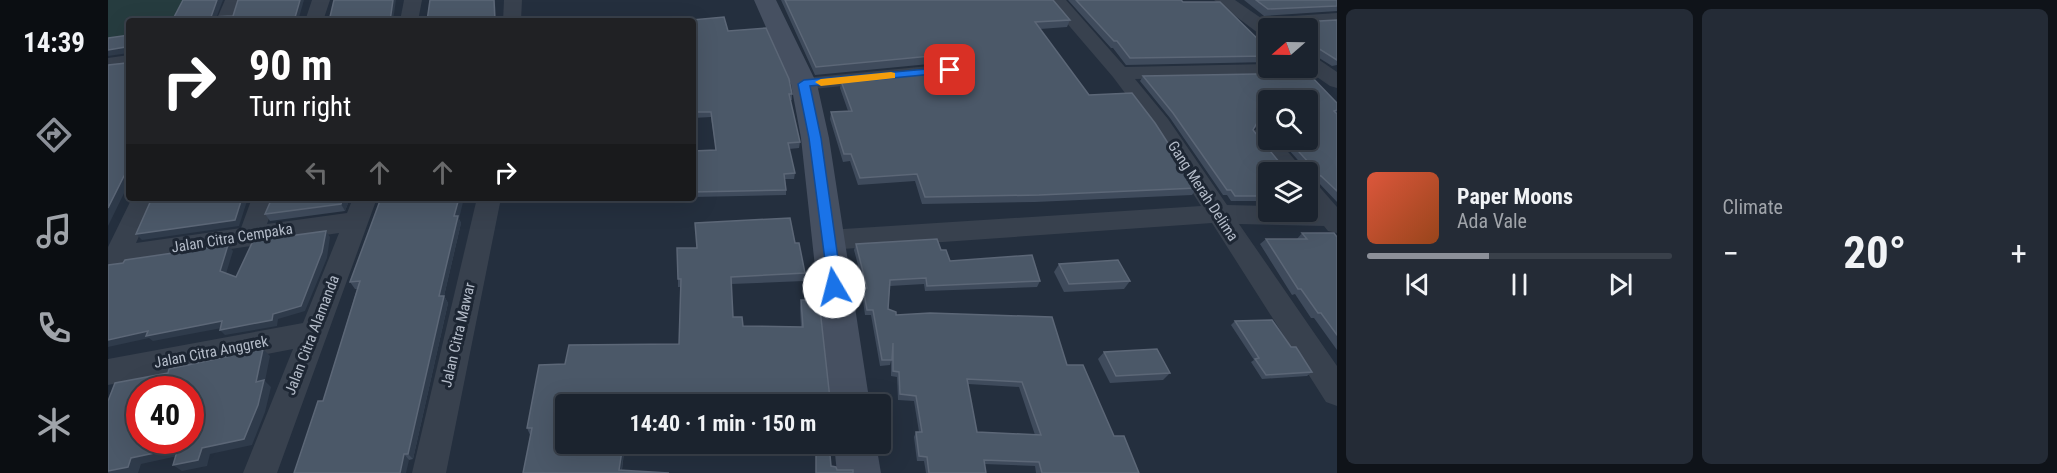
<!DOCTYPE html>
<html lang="en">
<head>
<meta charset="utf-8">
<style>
  body { margin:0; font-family:"Roboto Condensed",sans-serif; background:#242b36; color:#f1f3f6; height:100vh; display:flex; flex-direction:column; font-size:22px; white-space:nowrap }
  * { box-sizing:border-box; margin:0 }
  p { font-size:20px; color:#a0a4aa }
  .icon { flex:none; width:33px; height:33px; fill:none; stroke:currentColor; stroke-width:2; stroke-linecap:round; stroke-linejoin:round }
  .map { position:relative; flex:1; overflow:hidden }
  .drawer { display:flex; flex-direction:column; gap:9px; padding:9px; background:#0f1319; width:720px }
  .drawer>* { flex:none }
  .banner { position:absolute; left:18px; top:18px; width:570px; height:183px; border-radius:6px; box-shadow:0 6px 24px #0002,0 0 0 2px #39404a; background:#202124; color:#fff; overflow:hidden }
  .needle { width:39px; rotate:250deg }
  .buttons { position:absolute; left:1150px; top:18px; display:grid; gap:12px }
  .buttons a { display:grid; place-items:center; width:60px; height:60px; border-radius:6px; background:#1b232e; box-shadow:0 6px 24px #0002,0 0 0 2px #39404a; font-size:30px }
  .speed { position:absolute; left:18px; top:376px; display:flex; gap:12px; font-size:30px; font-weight:700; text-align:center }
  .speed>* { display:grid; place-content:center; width:78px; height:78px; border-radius:50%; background:#1b232e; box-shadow:0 6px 24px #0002,0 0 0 2px #39404a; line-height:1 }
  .speed .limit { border:9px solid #d22; background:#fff; color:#111 }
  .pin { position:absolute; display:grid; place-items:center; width:51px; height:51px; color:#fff; margin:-26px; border-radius:12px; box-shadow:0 3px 9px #0006 }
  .me { position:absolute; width:66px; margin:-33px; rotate:352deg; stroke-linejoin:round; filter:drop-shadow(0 0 4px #0008) }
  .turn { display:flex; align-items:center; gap:21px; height:126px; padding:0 24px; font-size:27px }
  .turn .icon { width:78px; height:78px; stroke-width:2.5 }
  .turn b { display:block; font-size:42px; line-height:51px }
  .lanes { display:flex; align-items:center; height:57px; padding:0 24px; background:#0003; justify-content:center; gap:30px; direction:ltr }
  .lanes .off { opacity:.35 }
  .big { font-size:45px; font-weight:700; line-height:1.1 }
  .drawer .tile { flex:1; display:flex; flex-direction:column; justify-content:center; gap:9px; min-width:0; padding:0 21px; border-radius:9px; background:#242b36 }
  .song { display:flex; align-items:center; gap:18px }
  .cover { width:72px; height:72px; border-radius:9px; background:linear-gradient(135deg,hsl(10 70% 55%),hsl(20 70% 35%)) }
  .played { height:6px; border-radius:3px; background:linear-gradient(90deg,#8c9099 40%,#39404a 40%) }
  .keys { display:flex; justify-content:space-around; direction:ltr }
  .heat { display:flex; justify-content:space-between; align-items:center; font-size:33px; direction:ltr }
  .drawer .tiles { flex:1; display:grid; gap:9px; grid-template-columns:repeat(2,1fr) }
  .trip { position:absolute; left:447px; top:394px; width:336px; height:60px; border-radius:6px; background:#1b232e; box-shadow:0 6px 24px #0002,0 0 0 2px #39404a; font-weight:700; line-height:60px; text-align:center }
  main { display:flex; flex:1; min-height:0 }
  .tab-bar { display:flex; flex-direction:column; width:108px; justify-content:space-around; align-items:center; background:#0b0e12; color:#a0a4aa }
  .tab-bar .icon { width:42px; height:42px }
  .tab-bar .active { color:#8c9099 }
  .tab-bar b { font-size:27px; color:#f1f3f6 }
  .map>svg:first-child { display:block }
  .green { fill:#263c3f }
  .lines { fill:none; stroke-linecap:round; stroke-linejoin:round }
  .street { fill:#38414e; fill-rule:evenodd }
  .secondary { fill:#465061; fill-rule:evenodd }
  .wall { fill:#3f4b5c; fill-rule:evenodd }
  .shaded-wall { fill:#2f3b4b }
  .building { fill:#4b5868; stroke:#5c6777; stroke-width:1.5; fill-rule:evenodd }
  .route { fill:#1a73e8; stroke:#114b97; stroke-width:1.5 }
  .slow { fill:#f59e0b }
  .labels { text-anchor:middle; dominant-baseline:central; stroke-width:6; stroke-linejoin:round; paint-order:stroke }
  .street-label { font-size:15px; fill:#b4bcc9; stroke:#1d2633 }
</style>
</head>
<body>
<main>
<nav class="tab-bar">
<b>14:39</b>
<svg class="icon active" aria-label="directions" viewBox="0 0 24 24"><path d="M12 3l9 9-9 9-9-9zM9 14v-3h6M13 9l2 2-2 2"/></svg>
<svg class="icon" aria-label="music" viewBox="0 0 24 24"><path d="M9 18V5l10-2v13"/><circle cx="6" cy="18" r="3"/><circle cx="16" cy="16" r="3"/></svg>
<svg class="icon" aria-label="phone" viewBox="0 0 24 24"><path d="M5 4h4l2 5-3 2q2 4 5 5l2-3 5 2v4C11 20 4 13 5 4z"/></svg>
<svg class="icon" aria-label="climate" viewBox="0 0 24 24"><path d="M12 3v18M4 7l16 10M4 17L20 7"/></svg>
</nav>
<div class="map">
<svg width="1229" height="473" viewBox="0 0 1229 473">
  <rect width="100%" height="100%" fill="#242f3e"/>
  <polygon class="green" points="0,0 81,0 69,21 21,21 21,37 0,38"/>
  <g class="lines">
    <g class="street">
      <polygon points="117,0 135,0 126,21 108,21"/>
      <polygon points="204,0 222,0 215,21 197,21"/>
      <polygon points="296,0 314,0 310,21 292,21"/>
      <polygon points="396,0 414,0 413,21 395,21"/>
      <polygon points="939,0 958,0 1017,67 1161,64 1161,68 1188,68 1190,70 1187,74 1180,76 1027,79 1060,119 1119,205 1161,206 1161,212 1200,212 1200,181 1208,183 1229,207 1229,233 1220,231 1216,226 1131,224 1229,366 1229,406 1218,402 1104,223 720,250 711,247 707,240 711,233 720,230 1093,206 1044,129 1005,77"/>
      <polygon points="1106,0 1127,0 1153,18 1229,13 1229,23 1161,28 1161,38 1154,36"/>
      <polygon points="21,55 21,67 0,70 0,58"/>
      <polygon points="1200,55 1207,57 1229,72 1229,88 1222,86 1196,68 1200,68"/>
      <polygon points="842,64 849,66 852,70 849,74 696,90 689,88 686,84 689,80 696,78"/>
      <polygon points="1154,128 1161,130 1161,140 1170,140 1197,172 1173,172 1143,135 1146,130"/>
      <polygon points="24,198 48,198 28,243 133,228 144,198 168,198 159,224 239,213 245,198 269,198 169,473 135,473 185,349 0,385 0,359 195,323 231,233 0,267 0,247"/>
      <polygon points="369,198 393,198 338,473 304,473"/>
    </g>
    <g class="secondary">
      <polygon points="646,0 668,0 709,84 721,138 762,405 722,405 693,138 683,84"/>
      <polygon points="726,444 768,444 773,473 729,473"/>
    </g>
  </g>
  <g class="wall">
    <polygon points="673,0 945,0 962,20 959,27 932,29 981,95 1089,188 1084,195 927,202 814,204 807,181 750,185 742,161 735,162 722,119 723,112 740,111 732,88 733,81 852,69 853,67 850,64 842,62 707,75"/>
    <polygon points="960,0 1073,0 1075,2 1161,50 1161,62 1018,65 1005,48 1003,48"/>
    <polygon points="1136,0 1229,0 1229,11 1156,16"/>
    <polygon points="1229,20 1229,65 1224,66 1200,51 1200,28 1174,28 1177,23"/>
    <polygon points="585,21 620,31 684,94 684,100 682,100 692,142 691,148 681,149 687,173 686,179 677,179 678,190 678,195 585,197 585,151 608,150 603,117 585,118"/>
    <path d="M 1035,76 L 1229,103 L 1229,202 L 1209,181 L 1203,180 L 1203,191 L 1200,194 L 1200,172 L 1161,172 L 1161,201 L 1123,201 L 1119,195 L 1115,195 L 1062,118 L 1032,81 ZM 1161,100 L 1200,140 L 1172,140 L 1197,168 L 1176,168 L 1145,130 L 1146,128 L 1155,126 L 1161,128 Z"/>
    <polygon points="164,198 242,198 237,211 162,221 157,214"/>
    <polygon points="351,219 353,223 336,296 340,303 305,459 301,460 215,401 249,289 247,289 242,282"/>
    <polygon points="1194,233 1229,237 1229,350 1206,318 1203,318 1187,294 1184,295 1152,244 1158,239 1189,239"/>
    <polygon points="687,243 697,273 696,281 623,284 625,317 635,326 693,327 692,308 693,300 722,399 720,405 458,405 458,444 517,444 514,470 415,473 423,435 422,435 419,428 457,364 571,344 573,287 570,287 570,279"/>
    <path d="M 748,244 L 833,250 L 842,261 L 932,281 L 929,287 L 817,291 L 816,284 L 782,286 L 780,309 L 788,315 L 959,365 L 1031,473 L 928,473 L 927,466 L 876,464 L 878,473 L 818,473 L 816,461 L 809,461 L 806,437 L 808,432 L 811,432 L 806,401 L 790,400 L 789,377 L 783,376 L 783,361 L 782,365 L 772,366 L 763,315 L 757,315 L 754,293 L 756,288 L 746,250 ZM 860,384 L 911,387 L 927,435 L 869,432 Z"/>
    <polygon points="951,264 1022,281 1016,289 956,292 946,272"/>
    <polygon points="1127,321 1183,347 1204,372 1199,376 1154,379 1143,362 1146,360 1123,325"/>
    <polygon points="996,352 1062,373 1055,380 1002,383 990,359"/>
  </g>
  <g class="shaded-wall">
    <polygon points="109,0 115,0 107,21 103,17"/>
    <polygon points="192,0 196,0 190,21 186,21"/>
    <polygon points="285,0 288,0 285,21 282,21"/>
    <polygon points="386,0 387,0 388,21 387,21"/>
    <polygon points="18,47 21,53 0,56 0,50"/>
    <polygon points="1159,121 1155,126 1145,128 1149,123"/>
    <polygon points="21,175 21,183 0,226 0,208 16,176"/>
    <polygon points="134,198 140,198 131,226 34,240 28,234"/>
    <polygon points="235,198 242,198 237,211 233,204"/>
    <polygon points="351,198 356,198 351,219 353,223 336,296 340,303 305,459 300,454 346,216"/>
    <polygon points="218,231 222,237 219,258 197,311 170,319 169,326 117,335 112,330 165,314"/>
    <polygon points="120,245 125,251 117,277 112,271"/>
    <polygon points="114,321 119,327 45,341 41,338 0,347 0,340 40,331"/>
    <polygon points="155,349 162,356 157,381 163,387 157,412 144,445 102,454 99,466 74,471 65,465 94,448 148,382"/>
    <polygon points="515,444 517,444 513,473 511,470"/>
    <polygon points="70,448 79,454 33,464 30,473 0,473 0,471 23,458"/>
    <polygon points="296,454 301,460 298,473 292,473"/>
  </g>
  <g class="building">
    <polygon points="75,0 109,0 103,17 125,16 130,0 192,0 186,21 64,21"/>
    <polygon points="226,0 285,0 282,21 221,21"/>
    <polygon points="322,0 386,0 387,21 319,21"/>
    <polygon points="677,0 945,0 962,20 927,22 981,95 1024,93 1047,123 1089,188 931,195 817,197 809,174 752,178 743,154 736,154 723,112 744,111 733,81 852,69 856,61 852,57 844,54 708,67"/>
    <polygon points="968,0 1073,0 1075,2 1112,2 1161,50 1161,56 1022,58 1009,41 1006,41"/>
    <polygon points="1148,0 1229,0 1229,6 1160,9"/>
    <polygon points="616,17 620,31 658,28 681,79 684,94 681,94 692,142 680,143 687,173 676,174 678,190 585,192 585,151 608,150 603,112 585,112 585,21 573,21"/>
    <polygon points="1229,20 1229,60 1208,47 1200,41 1200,28 1184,28 1177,23"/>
    <polygon points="21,35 21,175 16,176 0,208 0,65 18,63 18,47 0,50 0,38"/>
    <path d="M 1200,73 L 1229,103 L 1229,110 L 1226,111 L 1229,114 L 1229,191 L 1213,176 L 1203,174 L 1203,191 L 1200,191 L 1200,172 L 1161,172 L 1161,196 L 1127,196 L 1123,190 L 1119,190 L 1065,113 L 1035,76 ZM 1161,100 L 1200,100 L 1200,140 L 1180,140 L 1203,165 L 1203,168 L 1176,168 L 1145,130 L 1149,123 L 1159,121 L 1161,121 Z"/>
    <polygon points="44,198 134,198 127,220 28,234"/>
    <polygon points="164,198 235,198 233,204 157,214"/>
    <polygon points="273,198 351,198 346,216 350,216 331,296 336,296 300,454 296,454 292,473 186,473 210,401 215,401 252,281 242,282"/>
    <polygon points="682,218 687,243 691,243 697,273 623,277 625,317 634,317 635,326 695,327 693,300 711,300 722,399 695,399 695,405 458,405 458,444 515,444 511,470 561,473 415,473 424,428 419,428 431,365 457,364 461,345 571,344 573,279 570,279 569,248 589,248 587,223"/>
    <polygon points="218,231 214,252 193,306 165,314 164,320 112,330 114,321 38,336 40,331 0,340 0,265 15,263 17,260 120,245 112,271 128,277 145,241"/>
    <polygon points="1194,233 1226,233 1229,237 1229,335 1213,313 1210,313 1193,289 1190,289 1158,239 1199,239"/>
    <path d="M 829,239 L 833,250 L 838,250 L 842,261 L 924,255 L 932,281 L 819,286 L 818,278 L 782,280 L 780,309 L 788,312 L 788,315 L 822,313 L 944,317 L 959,365 L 975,365 L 1006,436 L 1016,436 L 1031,473 L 934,473 L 931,462 L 876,460 L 878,473 L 821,473 L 819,457 L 811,456 L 808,432 L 814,432 L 808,396 L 792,394 L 791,372 L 785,371 L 785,343 L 784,360 L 774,360 L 765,310 L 759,310 L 755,288 L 759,288 L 748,244 ZM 859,379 L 914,382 L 933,435 L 869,432 Z"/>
    <polygon points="1010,260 1022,281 961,284 951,264"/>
    <polygon points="1164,320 1183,347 1188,347 1204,372 1158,375 1147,359 1151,358 1127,321"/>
    <path d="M 155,349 L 148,382 L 156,380 L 150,405 L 136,439 L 94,448 L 90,460 L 65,465 L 70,448 L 23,458 L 20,467 L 0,471 L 0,401 L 7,383 L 60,373 L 61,369 ZM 32,390 L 82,390 L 82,441 L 32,441 Z"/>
    <polygon points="1049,349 1062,373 1008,376 996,352"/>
    <polygon points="708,455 722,455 723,466 728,467 729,470 745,470 745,473 708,473"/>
  </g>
  <polygon class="route" points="842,67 848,70 846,72 702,86 713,138 734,287 731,291 721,291 701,138 690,84 696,80"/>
  <polygon class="slow" points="783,72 787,73 787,78 713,86 707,82 713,79"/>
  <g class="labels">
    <g class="street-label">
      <text transform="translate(1095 191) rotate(57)">Gang Merah Delima</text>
      <text transform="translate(124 238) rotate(-9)">Jalan Citra Cempaka</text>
      <text transform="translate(204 335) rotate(-69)">Jalan Citra Alamanda</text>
      <text transform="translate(350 335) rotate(-77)">Jalan Citra Mawar</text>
      <text transform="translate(103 352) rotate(-11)">Jalan Citra Anggrek</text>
    </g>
  </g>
</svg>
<div class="buttons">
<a><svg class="needle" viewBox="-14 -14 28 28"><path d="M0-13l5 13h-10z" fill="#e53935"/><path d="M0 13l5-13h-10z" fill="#a0a4aa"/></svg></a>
<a><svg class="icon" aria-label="search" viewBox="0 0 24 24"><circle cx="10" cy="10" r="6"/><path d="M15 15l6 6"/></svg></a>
<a><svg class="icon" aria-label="layers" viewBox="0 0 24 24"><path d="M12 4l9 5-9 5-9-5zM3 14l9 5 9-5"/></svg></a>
</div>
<div class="speed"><div class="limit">40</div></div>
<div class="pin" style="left:842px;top:70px;background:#d93025"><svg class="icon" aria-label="arrive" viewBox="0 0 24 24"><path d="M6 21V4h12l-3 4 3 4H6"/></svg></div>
<svg class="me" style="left:726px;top:287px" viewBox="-20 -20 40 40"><circle r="19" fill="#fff"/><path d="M0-13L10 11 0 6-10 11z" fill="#1a73e8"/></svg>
<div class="trip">14:40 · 1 min · 150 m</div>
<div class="banner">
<div class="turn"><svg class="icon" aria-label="right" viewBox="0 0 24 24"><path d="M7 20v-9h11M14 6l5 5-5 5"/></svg><div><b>90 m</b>Turn right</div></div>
<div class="lanes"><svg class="icon off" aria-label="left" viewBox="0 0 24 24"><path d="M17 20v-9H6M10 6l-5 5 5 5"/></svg><svg class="icon off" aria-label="ahead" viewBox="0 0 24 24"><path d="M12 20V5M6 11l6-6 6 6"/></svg><svg class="icon off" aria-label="ahead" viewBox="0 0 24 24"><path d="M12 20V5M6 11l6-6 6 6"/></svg><svg class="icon" aria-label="right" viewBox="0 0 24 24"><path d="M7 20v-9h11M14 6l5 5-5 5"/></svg></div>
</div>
</div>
<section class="drawer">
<div class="tiles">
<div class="tile">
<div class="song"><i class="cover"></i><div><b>Paper Moons</b><p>Ada Vale</p></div></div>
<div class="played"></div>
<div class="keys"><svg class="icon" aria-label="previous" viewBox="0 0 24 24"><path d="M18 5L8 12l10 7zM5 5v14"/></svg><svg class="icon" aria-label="pause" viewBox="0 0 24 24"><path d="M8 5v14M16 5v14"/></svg><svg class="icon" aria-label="next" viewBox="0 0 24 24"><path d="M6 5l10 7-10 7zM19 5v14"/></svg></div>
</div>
<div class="tile"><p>Climate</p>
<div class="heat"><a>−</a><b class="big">20°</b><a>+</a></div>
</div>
</div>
</section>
</main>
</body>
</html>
